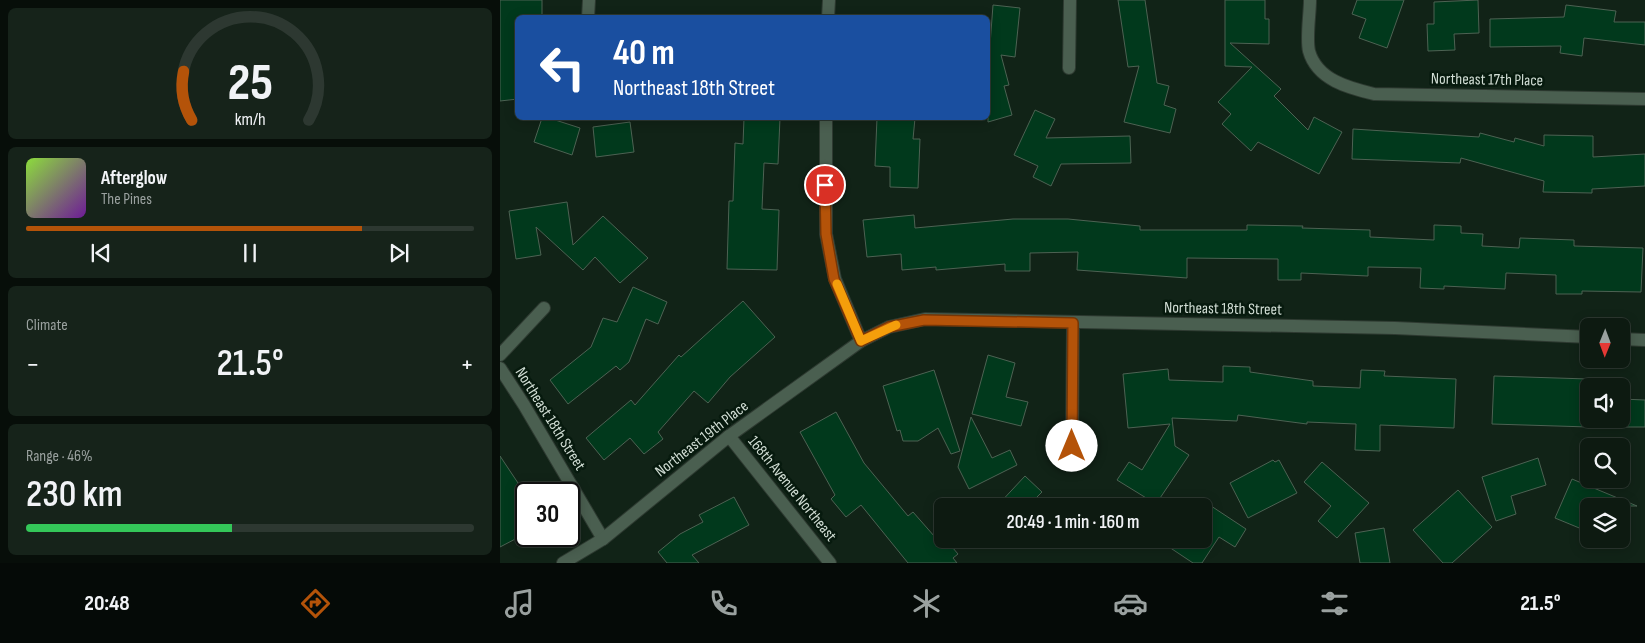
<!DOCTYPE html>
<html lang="en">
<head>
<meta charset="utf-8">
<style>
  body { margin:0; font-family:"Sofia Sans Condensed",sans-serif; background:#16231a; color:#f1f3f6; height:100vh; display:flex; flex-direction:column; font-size:19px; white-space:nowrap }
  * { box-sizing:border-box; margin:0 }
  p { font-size:16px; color:#9aa19f }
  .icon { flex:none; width:28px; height:28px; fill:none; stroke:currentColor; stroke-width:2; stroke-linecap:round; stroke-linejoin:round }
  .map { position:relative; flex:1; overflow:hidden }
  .details { display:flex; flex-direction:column; gap:8px; padding:8px; background:#070e09; width:500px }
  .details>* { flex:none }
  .top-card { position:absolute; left:15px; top:15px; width:475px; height:105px; border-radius:8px; box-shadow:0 2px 12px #0003,0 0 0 1px #2d3831; background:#1a4fa0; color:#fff; overflow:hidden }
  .needle { width:32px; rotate:181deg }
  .tools { position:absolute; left:1080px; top:318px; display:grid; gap:10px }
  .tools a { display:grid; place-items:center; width:50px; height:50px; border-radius:8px; background:#0d1a11; box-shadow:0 2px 12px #0003,0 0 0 1px #2d3831; font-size:25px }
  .speed { position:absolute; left:15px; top:482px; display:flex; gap:10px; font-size:25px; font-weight:700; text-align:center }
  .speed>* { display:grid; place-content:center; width:65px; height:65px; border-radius:50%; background:#0d1a11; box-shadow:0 2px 12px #0003,0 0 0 1px #2d3831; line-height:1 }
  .speed .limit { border:2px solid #111; border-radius:8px; background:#fff; color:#111 }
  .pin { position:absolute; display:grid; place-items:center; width:42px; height:42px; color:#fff; margin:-21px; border:2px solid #fff; border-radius:50%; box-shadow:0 1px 5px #0007 }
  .me { position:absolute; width:55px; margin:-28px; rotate:0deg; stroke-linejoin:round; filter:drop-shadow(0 0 4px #0008) }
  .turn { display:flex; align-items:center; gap:18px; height:105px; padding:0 15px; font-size:22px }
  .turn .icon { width:65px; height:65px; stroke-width:2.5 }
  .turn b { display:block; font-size:35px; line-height:42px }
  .big { font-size:38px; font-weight:600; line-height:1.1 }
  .details .widget { flex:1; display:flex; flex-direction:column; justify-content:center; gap:8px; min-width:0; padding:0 18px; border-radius:8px; background:#16231a }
  .details .dial { align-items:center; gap:0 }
  .dial svg { height:130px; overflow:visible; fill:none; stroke:#2d3831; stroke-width:7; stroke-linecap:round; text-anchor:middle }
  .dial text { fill:#f1f3f6; stroke:none }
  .song { display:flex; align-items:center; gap:15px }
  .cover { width:60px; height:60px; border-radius:8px; background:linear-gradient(135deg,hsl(90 70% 55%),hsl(280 70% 35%)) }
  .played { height:5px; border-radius:2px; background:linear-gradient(90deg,#b45309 75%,#2d3831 75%) }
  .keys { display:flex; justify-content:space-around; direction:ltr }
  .heat { display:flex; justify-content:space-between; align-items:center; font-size:28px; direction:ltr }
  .charge { height:8px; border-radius:4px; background:linear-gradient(90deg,#34c759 46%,#2d3831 0) }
  .trip { position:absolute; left:434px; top:498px; width:278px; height:50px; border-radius:8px; background:#0d1a11; box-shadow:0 2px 12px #0003,0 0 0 1px #2d3831; font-weight:600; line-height:50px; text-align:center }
  .dock { display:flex; height:80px; justify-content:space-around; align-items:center; background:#050a07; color:#9aa19f }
  .dock .icon { width:35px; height:35px }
  .dock .active { color:#b45309 }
  .dock b { font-size:22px; color:#f1f3f6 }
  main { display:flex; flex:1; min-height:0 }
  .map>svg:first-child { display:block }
  .building { fill:#01391c; stroke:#4d6253 }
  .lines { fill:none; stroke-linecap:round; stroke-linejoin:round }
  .street-casing { stroke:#2e3a31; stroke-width:14 }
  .street { stroke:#4a5f50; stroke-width:12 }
  .route-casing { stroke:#753606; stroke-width:12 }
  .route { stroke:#b45309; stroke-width:9 }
  .slow { stroke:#f59e0b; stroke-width:9 }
  .labels { text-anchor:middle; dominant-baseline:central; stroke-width:5; stroke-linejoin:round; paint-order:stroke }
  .street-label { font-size:16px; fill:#d2ded5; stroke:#071a0e }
</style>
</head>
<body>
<main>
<section class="details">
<div class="widget dial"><svg viewBox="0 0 100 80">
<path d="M14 69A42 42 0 1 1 86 69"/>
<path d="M14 69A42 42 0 0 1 9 39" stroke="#b45309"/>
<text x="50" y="56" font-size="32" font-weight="700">25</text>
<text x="50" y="72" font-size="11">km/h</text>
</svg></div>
<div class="widget">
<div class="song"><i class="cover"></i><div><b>Afterglow</b><p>The Pines</p></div></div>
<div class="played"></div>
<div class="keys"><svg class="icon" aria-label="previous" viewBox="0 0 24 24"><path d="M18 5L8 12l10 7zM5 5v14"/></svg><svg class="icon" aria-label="pause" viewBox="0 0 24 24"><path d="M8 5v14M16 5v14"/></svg><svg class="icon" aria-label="next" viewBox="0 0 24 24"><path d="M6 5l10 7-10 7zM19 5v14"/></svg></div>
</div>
<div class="widget"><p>Climate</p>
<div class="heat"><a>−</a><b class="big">21.5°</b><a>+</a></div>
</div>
<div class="widget"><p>Range · 46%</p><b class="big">230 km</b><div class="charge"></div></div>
</section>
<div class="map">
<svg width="1145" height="563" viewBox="0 0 1145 563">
  <rect width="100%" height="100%" fill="#112317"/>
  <g class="building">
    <polygon points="0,0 42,0 42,18 18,18 18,99 0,101"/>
    <polygon points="618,0 645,0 657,83 669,86 664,105 676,109 670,133 624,122 639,66 628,67"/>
    <polygon points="725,0 765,0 765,19 769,19 769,44 730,43 781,89 774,96 808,130 814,117 842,132 819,174 758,142 751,151 722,124 731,114 718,102 752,67 725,66"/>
    <polygon points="857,0 904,0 887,48 859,38 866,19 852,14"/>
    <polygon points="978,0 979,33 954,34 955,50 928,51 927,24 934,24 934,2"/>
    <polygon points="493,5 520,8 515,57 501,55 509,85 504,86 512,115 488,122 488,45 490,45"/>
    <polygon points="1066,5 1116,11 1114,22 1145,22 1145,45 1084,38 1082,56 1060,53 1061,46 990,47 990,19 1064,17"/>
    <polygon points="535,110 555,119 546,138 630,136 631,163 561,164 551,186 533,177 538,166 514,155"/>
    <polygon points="42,118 49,118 80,128 72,155 34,142"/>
    <polygon points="244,118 280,118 278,164 264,163 262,209 279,210 277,270 227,269 229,201 233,201 235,143 243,144"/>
    <polygon points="377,118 415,118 413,139 420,139 418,188 390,187 390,167 375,166"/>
    <polygon points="130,122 134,152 96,157 93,127"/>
    <polygon points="853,129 979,137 980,133 1014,142 1015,138 1044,146 1044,135 1093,136 1093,157 1145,154 1145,186 1092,189 1092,193 1043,192 1044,181 961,158 960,163 852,159"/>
    <polygon points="67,202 73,245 103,216 148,258 120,283 95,257 83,270 36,227 41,255 16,259 9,211"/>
    <polygon points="414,215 415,228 513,219 568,219 640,226 640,230 747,230 747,225 803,226 802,228 870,230 870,237 934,240 934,225 961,226 961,233 983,234 982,246 1019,248 1020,238 1074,240 1074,246 1143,248 1141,292 1082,291 1082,294 1056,294 1056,275 1006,273 1005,289 944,286 944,289 920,288 921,268 868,267 868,276 801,273 801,280 778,280 778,259 687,258 687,278 577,270 578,252 530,253 530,271 505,271 505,264 436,270 436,267 402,270 401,254 367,257 363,220"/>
    <polygon points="133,287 167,302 158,324 146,319 129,362 120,370 116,366 68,404 50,380 91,347 103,318 117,322"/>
    <polygon points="243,301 275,337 230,377 208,403 194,391 158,432 163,439 144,454 130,438 104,460 86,438 131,400 135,405 179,355 181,357"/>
    <polygon points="488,355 515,363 506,397 528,402 521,426 472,414"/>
    <polygon points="723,366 750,367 750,372 813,381 813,386 860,388 861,370 885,371 884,376 956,379 954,428 880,425 880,451 855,450 856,424 807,422 807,424 738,415 737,421 672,418 675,446 689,455 656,504 617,480 629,462 642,470 670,424 628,428 623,374 668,369 669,380 723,382"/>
    <polygon points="434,370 460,451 451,454 438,428 418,441 403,441 400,430 397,431 383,386"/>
    <polygon points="994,376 1088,379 1089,427 992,424"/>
    <polygon points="1121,399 1145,400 1145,427 1121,427"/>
    <polygon points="336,412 364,463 408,516 413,512 442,545 447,541 458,554 453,558 457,563 408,563 361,505 346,517 331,499 335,495 300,432"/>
    <polygon points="471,417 492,458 510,450 517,465 469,489 458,467"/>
    <polygon points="0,456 26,495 26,528 21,531 23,535 0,547"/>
    <polygon points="1038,458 1046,485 1011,496 1016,514 996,521 982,477"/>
    <polygon points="773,460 775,462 779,460 797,493 748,518 730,483"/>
    <polygon points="822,462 869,503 837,538 818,521 831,506 804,482"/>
    <polygon points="525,476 542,492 528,506 497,506"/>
    <polygon points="1072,479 1137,506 1089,506 1089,532 1055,518"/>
    <polygon points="958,490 992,527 952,563 943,563 913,530"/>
    <polygon points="234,497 249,525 192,555 199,563 167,563 158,552 180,534 203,522 199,515"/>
    <polygon points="702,500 746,529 735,547 719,537 702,563 693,563 657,539 702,539"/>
    <polygon points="884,528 890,563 860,563 855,533"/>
  </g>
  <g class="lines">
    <defs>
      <g id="street">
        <path d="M 810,0 C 810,14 806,38 809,51 C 817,80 849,88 874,94 L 1145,99"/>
        <polyline points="88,18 89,0"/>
        <polyline points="328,18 329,0"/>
        <polyline points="569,68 570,0"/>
        <polyline points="326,118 326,234 335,279 361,341"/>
        <polyline points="1121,339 1145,340"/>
        <polyline points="0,355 44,308"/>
        <polyline points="0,368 24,405 103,539"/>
        <polyline points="229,436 330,563"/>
        <polyline points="572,445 573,323"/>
        <polyline points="63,563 103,539 229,436 361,341 389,327 425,319 895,328 1089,337"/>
      </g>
    </defs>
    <use href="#street" class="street-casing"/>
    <use href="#street" class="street"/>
  </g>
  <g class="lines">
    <defs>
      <polyline id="route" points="325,185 326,234 334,279 361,341 389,327 424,320 573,323 572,446"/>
    </defs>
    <use href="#route" class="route-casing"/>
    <use href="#route" class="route"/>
    <polyline class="slow" points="337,284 361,341 396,325"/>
  </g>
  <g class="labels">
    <g class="street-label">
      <text transform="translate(987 80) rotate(1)">Northeast 17th Place</text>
      <text transform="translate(723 309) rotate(1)">Northeast 18th Street</text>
      <text transform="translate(50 419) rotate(58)">Northeast 18th Street</text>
      <text transform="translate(202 439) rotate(-38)">Northeast 19th Place</text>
      <text transform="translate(292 489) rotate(51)">168th Avenue Northeast</text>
    </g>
  </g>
</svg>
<div class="tools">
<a><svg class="needle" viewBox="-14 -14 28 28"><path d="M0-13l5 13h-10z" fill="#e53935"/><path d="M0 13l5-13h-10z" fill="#9aa19f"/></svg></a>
<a><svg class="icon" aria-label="sound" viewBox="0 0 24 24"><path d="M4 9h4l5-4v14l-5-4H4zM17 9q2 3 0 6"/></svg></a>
<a><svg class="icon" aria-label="search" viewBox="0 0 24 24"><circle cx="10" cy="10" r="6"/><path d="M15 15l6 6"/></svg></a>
<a><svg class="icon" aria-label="layers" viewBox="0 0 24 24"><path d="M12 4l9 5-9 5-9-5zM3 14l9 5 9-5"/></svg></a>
</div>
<div class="speed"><div class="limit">30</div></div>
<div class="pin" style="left:325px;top:185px;background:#d93025"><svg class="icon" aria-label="arrive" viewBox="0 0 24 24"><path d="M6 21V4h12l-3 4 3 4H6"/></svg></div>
<svg class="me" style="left:572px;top:446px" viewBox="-20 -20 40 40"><circle r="19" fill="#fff"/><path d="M0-13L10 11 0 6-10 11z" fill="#b45309"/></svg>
<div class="trip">20:49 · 1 min · 160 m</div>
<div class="top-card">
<div class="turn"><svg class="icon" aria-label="left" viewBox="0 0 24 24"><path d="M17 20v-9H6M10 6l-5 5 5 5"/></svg><div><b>40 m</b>Northeast 18th Street</div></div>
</div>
</div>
</main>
<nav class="dock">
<b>20:48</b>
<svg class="icon active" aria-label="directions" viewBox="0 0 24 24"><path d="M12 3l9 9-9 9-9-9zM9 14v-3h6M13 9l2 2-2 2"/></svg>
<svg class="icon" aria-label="music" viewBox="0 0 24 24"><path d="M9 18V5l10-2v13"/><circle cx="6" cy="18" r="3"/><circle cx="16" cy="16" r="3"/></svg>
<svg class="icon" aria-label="phone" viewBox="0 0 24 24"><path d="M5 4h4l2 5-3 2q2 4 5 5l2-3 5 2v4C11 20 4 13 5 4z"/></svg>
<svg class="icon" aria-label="climate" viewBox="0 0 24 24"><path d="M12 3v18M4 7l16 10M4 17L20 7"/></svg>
<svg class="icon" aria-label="car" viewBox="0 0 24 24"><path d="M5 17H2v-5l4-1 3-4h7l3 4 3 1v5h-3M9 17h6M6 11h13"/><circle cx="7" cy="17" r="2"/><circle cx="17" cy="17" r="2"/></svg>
<svg class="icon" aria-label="filters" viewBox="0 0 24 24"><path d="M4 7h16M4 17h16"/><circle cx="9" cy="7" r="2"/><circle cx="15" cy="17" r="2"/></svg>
<b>21.5°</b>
</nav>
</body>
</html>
